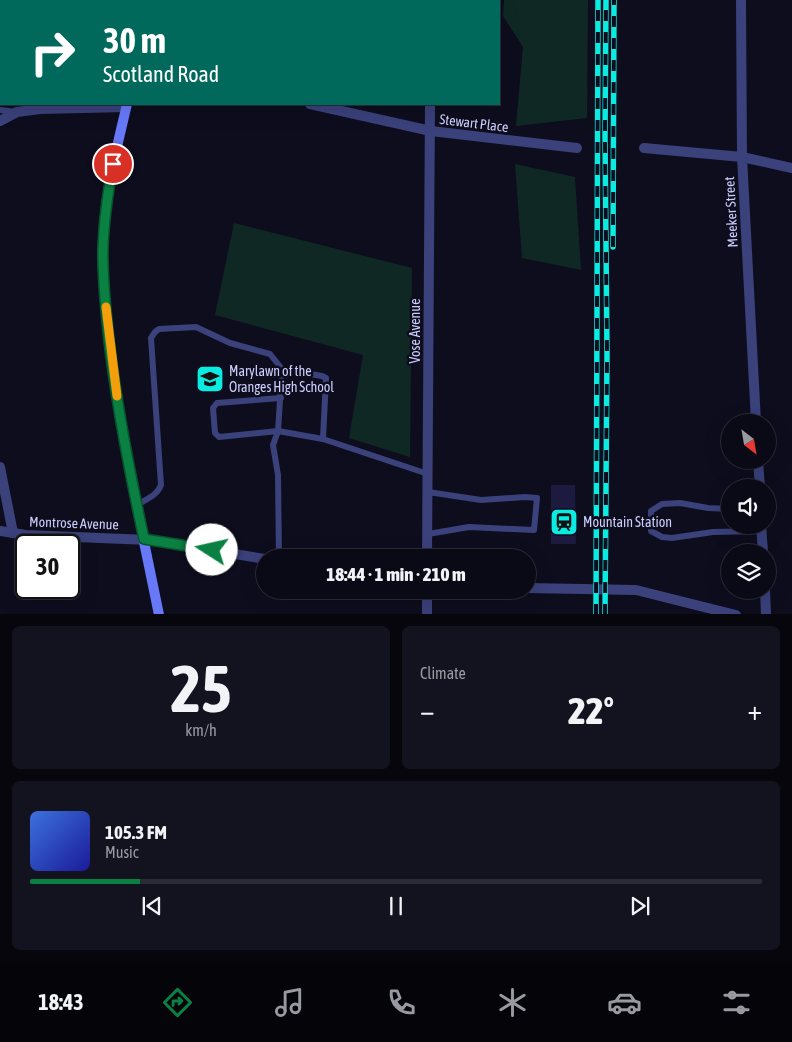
<!DOCTYPE html>
<html lang="en">
<head>
<meta charset="utf-8">
<style>
  body { margin:0; font-family:"Asap Condensed",sans-serif; background:#13131f; color:#f1f3f6; height:100vh; display:flex; flex-direction:column; font-size:19px; white-space:nowrap }
  * { box-sizing:border-box; margin:0 }
  p { font-size:16px; color:#999aa1 }
  .icon { flex:none; width:28px; height:28px; fill:none; stroke:currentColor; stroke-width:2; stroke-linecap:round; stroke-linejoin:round }
  .map { position:relative; height:614px; overflow:hidden }
  .sheet { display:flex; flex-direction:column; gap:12px; padding:12px; background:#06060c; flex:1 }
  .sheet>* { flex:none }
  .guide { position:absolute; left:0px; top:0px; width:500px; height:105px; box-shadow:0 5px 20px #0002,0 0 0 1px #2a2b35; background:#00695c; color:#fff; overflow:hidden }
  .needle { width:32px; rotate:149deg }
  .tools { position:absolute; left:721px; top:414px; display:grid; gap:10px }
  .tools a { display:grid; place-items:center; width:55px; height:55px; border-radius:50%; background:#0a0a16; box-shadow:0 5px 20px #0002,0 0 0 1px #2a2b35; font-size:25px }
  .speed { position:absolute; left:15px; top:534px; display:flex; gap:10px; font-size:25px; font-weight:700; text-align:center }
  .speed>* { display:grid; place-content:center; width:65px; height:65px; border-radius:50%; background:#0a0a16; box-shadow:0 5px 20px #0002,0 0 0 1px #2a2b35; line-height:1 }
  .speed .limit { border:2px solid #111; border-radius:8px; background:#fff; color:#111 }
  .pin { position:absolute; display:grid; place-items:center; width:42px; height:42px; color:#fff; margin:-21px; border:2px solid #fff; border-radius:50%; box-shadow:0 1px 5px #0007 }
  .me { position:absolute; width:55px; margin:-28px; rotate:280deg; stroke-linejoin:round; filter:drop-shadow(0 0 4px #0008) }
  .turn { display:flex; align-items:center; gap:18px; height:105px; padding:0 20px; font-size:22px }
  .turn .icon { width:65px; height:65px; stroke-width:2.5 }
  .turn b { display:block; font-size:35px; line-height:42px }
  .big { font-size:38px; font-weight:800; line-height:1.1 }
  .sheet .tile { flex:1; display:flex; flex-direction:column; justify-content:center; gap:8px; min-width:0; padding:0 18px; border-radius:8px; background:#13131f }
  .sheet .dial { align-items:center; gap:0 }
  .dial b { font-size:65px; line-height:1 }
  .song { display:flex; align-items:center; gap:15px }
  .cover { width:60px; height:60px; border-radius:8px; background:linear-gradient(135deg,hsl(220 70% 55%),hsl(240 70% 35%)) }
  .played { height:5px; border-radius:2px; background:linear-gradient(90deg,#0b8043 15%,#2a2b35 15%) }
  .keys { display:flex; justify-content:space-around; direction:ltr }
  .heat { display:flex; justify-content:space-between; align-items:center; font-size:28px; direction:ltr }
  .sheet .tiles { flex:1; display:grid; gap:12px; grid-template-columns:1fr 1fr }
  .tile:last-child { grid-column:span 2 }
  .trip { position:absolute; left:256px; top:549px; width:280px; height:50px; border-radius:25px; background:#0a0a16; box-shadow:0 5px 20px #0002,0 0 0 1px #2a2b35; font-weight:800; line-height:50px; text-align:center }
  .menu { display:flex; height:80px; justify-content:space-around; align-items:center; background:#040409; color:#999aa1 }
  .menu .icon { width:35px; height:35px }
  .menu .selected { color:#0b8043 }
  .menu b { font-size:22px; color:#f1f3f6 }
  .map>svg:first-child { display:block }
  .green { fill:#102824 }
  .building { fill:#1c1a3e }
  .lines { fill:none; stroke-linecap:round; stroke-linejoin:round }
  .service { stroke:#3a417b; stroke-width:6 }
  .minor { stroke:#3a417b; stroke-width:10 }
  .secondary { stroke:#6779f9; stroke-width:10 }
  .rail-casing { stroke:#0aebe1; stroke-width:5.5 }
  .rail { stroke:#0d0d1e; stroke-width:4; stroke-dasharray:11; stroke-linecap:butt }
  .route-casing { stroke:#07532c; stroke-width:12 }
  .route { stroke:#0b8043; stroke-width:9 }
  .slow { stroke:#f59e0b; stroke-width:9 }
  .labels { text-anchor:middle; dominant-baseline:central; stroke-width:5; stroke-linejoin:round; paint-order:stroke }
  .street-label { font-size:14px; fill:#cccefd; stroke:#0d0d1e }
  .poi-label { font-size:14px; fill:#cccefd; stroke:#0d0d1e; text-anchor:start }
</style>
</head>
<body>
<div class="map">
<svg width="792" height="615" viewBox="0 0 792 615">
  <rect width="100%" height="100%" fill="#0d0d1e"/>
  <g class="green">
    <polygon points="504,0 588,0 587,118 516,126 523,47 503,16"/>
    <polygon points="515,164 575,177 581,270 522,258"/>
    <polygon points="234,223 412,268 410,457 349,438 363,355 215,315"/>
  </g>
  <polygon class="building" points="551,485 575,485 576,544 551,544"/>
  <g class="lines">
    <g class="service">
      <polyline points="0,110 16,112"/>
      <polyline points="282,369 278,431 323,439 428,474"/>
      <path d="M 137,505 C 146,499 157,496 161,485 L 151,338 L 155,332 L 159,329 L 196,327 L 230,343 L 270,354 L 282,369 L 322,376 L 326,378 L 323,439"/>
      <polyline points="730,509 708,508 680,503 662,504 651,511 651,531 662,537 672,538 713,532 762,531"/>
      <polyline points="428,534 469,527 534,530 537,498 525,497 481,500 428,492"/>
      <polyline points="279,558 278,475 273,445 278,431 219,437 215,433 213,408 217,403 281,398"/>
    </g>
    <g class="minor">
      <polyline points="429,0 429,1"/>
      <polyline points="741,0 742,157 756,422"/>
      <polyline points="0,14 1,14"/>
      <polyline points="310,104 431,131 577,148"/>
      <polyline points="0,121 17,112 40,109 126,107"/>
      <polyline points="644,148 742,157 792,168"/>
      <polyline points="758,460 760,488"/>
      <polyline points="0,467 13,533"/>
      <polyline points="761,525 763,552"/>
      <polyline points="0,531 26,535 149,540 265,559"/>
      <polyline points="427,558 430,104"/>
      <polyline points="528,588 636,590 736,615"/>
      <polyline points="765,590 766,615"/>
      <polyline points="427,615 427,590"/>
    </g>
    <g class="secondary">
      <polyline points="152,1 152,0"/>
      <path d="M 127,104 C 116,152 103,199 103,249 C 102,281 106,314 110,347 C 121,437 141,526 159,615"/>
    </g>
    <defs>
      <g id="rail">
        <polyline points="613,247 614,0"/>
        <polyline points="596,615 598,0"/>
        <polyline points="605,615 607,355 605,136 606,0"/>
      </g>
    </defs>
    <use href="#rail" class="rail-casing"/>
    <use href="#rail" class="rail"/>
  </g>
  <g class="lines">
    <defs>
      <path id="route" d="M 113,164 C 108,192 104,219 103,247 C 102,278 106,310 109,341 C 117,408 130,474 144,539 L 212,550"/>
    </defs>
    <use href="#route" class="route-casing"/>
    <use href="#route" class="route"/>
    <polyline class="slow" points="106,307 117,396"/>
  </g>
  <defs>
    <symbol id="school-square" viewBox="-11 -11 22 22"><rect x="-9" y="-9" width="18" height="18" rx="4" fill="#0aebe1" stroke="#0d0d1e"/><path d="M0-5L7-2L0 1L-7-2ZM-4 1L0 2.5L4 1V4Q0 6-4 4Z" fill="#111"/></symbol>
    <symbol id="station-square" viewBox="-11 -11 22 22"><rect x="-9" y="-9" width="18" height="18" rx="4" fill="#0aebe1" stroke="#0d0d1e"/><path d="M-3-6H3Q5-6 5-4V2Q5 4 3 4L4.5 6H3L1.5 4h-3L-3 6H-4.5L-3 4Q-5 4-5 2V-4Q-5-6-3-6ZM-3.5-4v3h7v-3ZM-3.5 1v1.5H-2V1ZM2 1v1.5H3.5V1Z" fill="#111"/></symbol>
  </defs>
  <g fill-rule="evenodd">
    <use href="#school-square" x="194" y="363" width="32" height="32"/>
    <use href="#station-square" x="548" y="506" width="32" height="32"/>
  </g>
  <g class="labels">
    <g class="street-label">
      <text transform="translate(474 123) rotate(7)">Stewart Place</text>
      <text transform="translate(731 212) rotate(-93)">Meeker Street</text>
      <text transform="translate(415 331) rotate(-90)">Vose Avenue</text>
      <text transform="translate(74 523) rotate(2)">Montrose Avenue</text>
    </g>
    <g class="poi-label">
      <text x="229" y="371">Marylawn of the<tspan x="229" dy="16">Oranges High School</tspan></text>
      <text x="583" y="522">Mountain Station</text>
    </g>
  </g>
</svg>
<div class="tools">
<a><svg class="needle" viewBox="-14 -14 28 28"><path d="M0-13l5 13h-10z" fill="#e53935"/><path d="M0 13l5-13h-10z" fill="#999aa1"/></svg></a>
<a><svg class="icon" aria-label="sound" viewBox="0 0 24 24"><path d="M4 9h4l5-4v14l-5-4H4zM17 9q2 3 0 6"/></svg></a>
<a><svg class="icon" aria-label="layers" viewBox="0 0 24 24"><path d="M12 4l9 5-9 5-9-5zM3 14l9 5 9-5"/></svg></a>
</div>
<div class="speed"><div class="limit">30</div></div>
<div class="pin" style="left:113px;top:164px;background:#d93025"><svg class="icon" aria-label="arrive" viewBox="0 0 24 24"><path d="M6 21V4h12l-3 4 3 4H6"/></svg></div>
<svg class="me" style="left:212px;top:550px" viewBox="-20 -20 40 40"><circle r="19" fill="#fff"/><path d="M0-13L10 11 0 6-10 11z" fill="#0b8043"/></svg>
<div class="trip">18:44 · 1 min · 210 m</div>
<div class="guide">
<div class="turn"><svg class="icon" aria-label="right" viewBox="0 0 24 24"><path d="M7 20v-9h11M14 6l5 5-5 5"/></svg><div><b>30 m</b>Scotland Road</div></div>
</div>
</div>
<section class="sheet">
<div class="tiles">
<div class="tile dial"><b>25</b><p>km/h</p></div>
<div class="tile"><p>Climate</p>
<div class="heat"><a>−</a><b class="big">22°</b><a>+</a></div>
</div>
<div class="tile">
<div class="song"><i class="cover"></i><div><b>105.3 FM</b><p>Music</p></div></div>
<div class="played"></div>
<div class="keys"><svg class="icon" aria-label="previous" viewBox="0 0 24 24"><path d="M18 5L8 12l10 7zM5 5v14"/></svg><svg class="icon" aria-label="pause" viewBox="0 0 24 24"><path d="M8 5v14M16 5v14"/></svg><svg class="icon" aria-label="next" viewBox="0 0 24 24"><path d="M6 5l10 7-10 7zM19 5v14"/></svg></div>
</div>
</div>
</section>
<nav class="menu">
<b>18:43</b>
<svg class="icon selected" aria-label="directions" viewBox="0 0 24 24"><path d="M12 3l9 9-9 9-9-9zM9 14v-3h6M13 9l2 2-2 2"/></svg>
<svg class="icon" aria-label="music" viewBox="0 0 24 24"><path d="M9 18V5l10-2v13"/><circle cx="6" cy="18" r="3"/><circle cx="16" cy="16" r="3"/></svg>
<svg class="icon" aria-label="phone" viewBox="0 0 24 24"><path d="M5 4h4l2 5-3 2q2 4 5 5l2-3 5 2v4C11 20 4 13 5 4z"/></svg>
<svg class="icon" aria-label="climate" viewBox="0 0 24 24"><path d="M12 3v18M4 7l16 10M4 17L20 7"/></svg>
<svg class="icon" aria-label="car" viewBox="0 0 24 24"><path d="M5 17H2v-5l4-1 3-4h7l3 4 3 1v5h-3M9 17h6M6 11h13"/><circle cx="7" cy="17" r="2"/><circle cx="17" cy="17" r="2"/></svg>
<svg class="icon" aria-label="filters" viewBox="0 0 24 24"><path d="M4 7h16M4 17h16"/><circle cx="9" cy="7" r="2"/><circle cx="15" cy="17" r="2"/></svg>
</nav>
</body>
</html>
